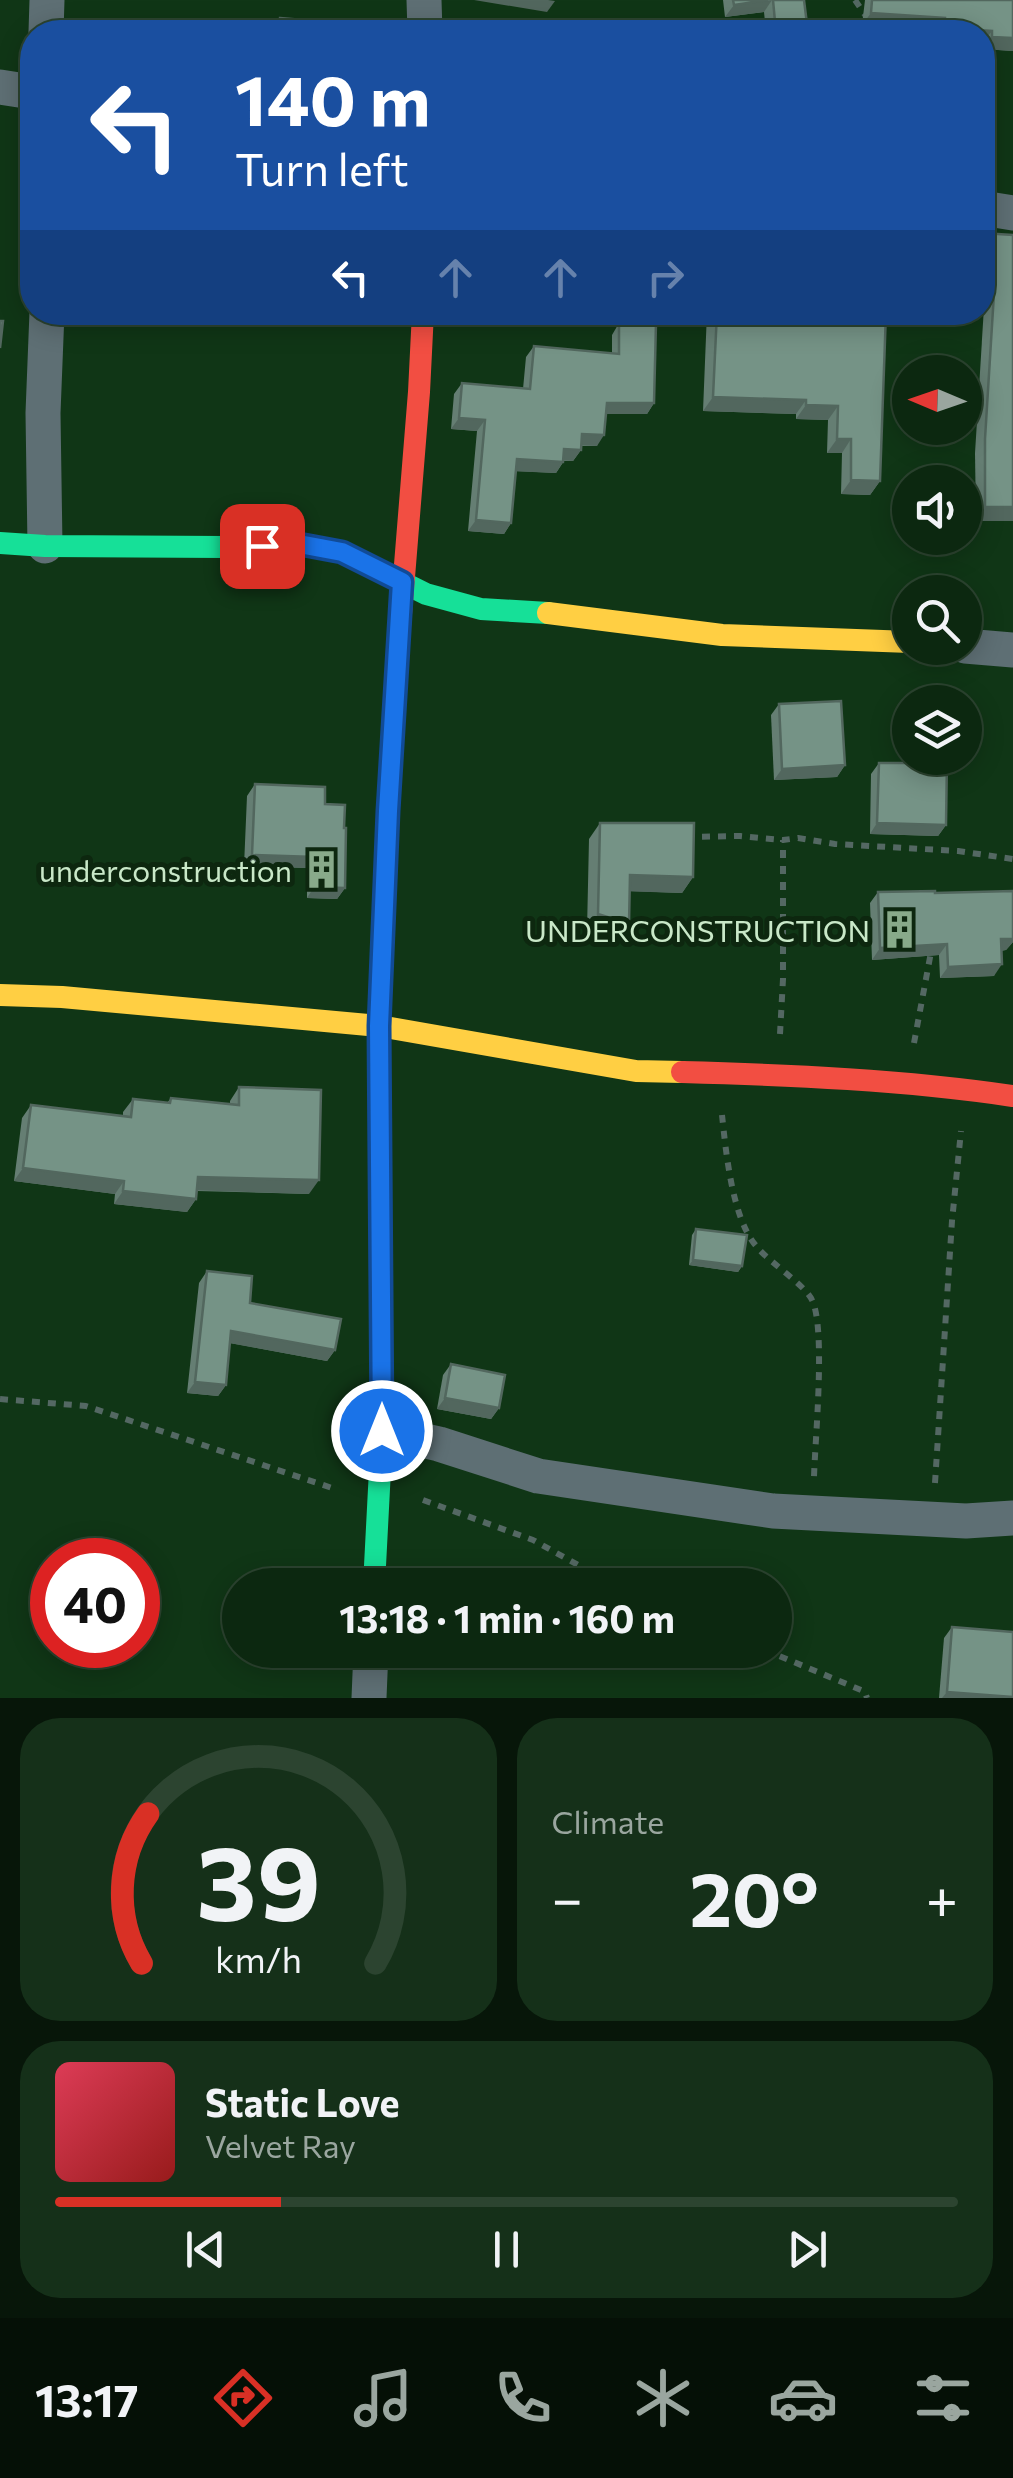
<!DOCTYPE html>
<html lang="en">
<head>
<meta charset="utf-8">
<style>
  body { margin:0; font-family:Commissioner,sans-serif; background:#153019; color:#f1f3f6; height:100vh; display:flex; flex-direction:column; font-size:38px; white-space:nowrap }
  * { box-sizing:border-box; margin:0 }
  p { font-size:32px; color:#9aa69f }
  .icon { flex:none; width:55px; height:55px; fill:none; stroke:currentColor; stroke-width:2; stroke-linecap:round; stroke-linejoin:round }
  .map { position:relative; height:1698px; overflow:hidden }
  .details { display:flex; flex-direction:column; gap:20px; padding:20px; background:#071609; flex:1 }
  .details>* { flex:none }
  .top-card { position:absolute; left:20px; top:20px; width:975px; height:305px; border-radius:40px; box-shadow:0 5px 25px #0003,0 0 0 2px #2c4430; background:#1a4fa0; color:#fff; overflow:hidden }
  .needle { width:65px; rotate:272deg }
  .buttons { position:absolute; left:892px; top:355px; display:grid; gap:20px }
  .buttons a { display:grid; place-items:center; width:90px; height:90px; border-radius:50%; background:#0c2810; box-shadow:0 5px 25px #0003,0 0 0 2px #2c4430; font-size:50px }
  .speed { position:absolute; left:30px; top:1538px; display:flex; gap:20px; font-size:50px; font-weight:700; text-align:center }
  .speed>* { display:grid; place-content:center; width:130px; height:130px; border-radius:50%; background:#0c2810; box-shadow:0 5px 25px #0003,0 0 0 2px #2c4430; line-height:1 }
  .speed .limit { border:15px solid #d22; background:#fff; color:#111 }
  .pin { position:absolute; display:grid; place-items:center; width:85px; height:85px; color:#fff; margin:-42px; border-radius:20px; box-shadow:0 5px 15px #0006 }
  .me { position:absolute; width:110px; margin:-55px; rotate:0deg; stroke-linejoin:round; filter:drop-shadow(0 0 8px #0008) }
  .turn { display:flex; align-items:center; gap:35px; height:210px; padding:0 50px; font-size:45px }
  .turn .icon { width:130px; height:130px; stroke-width:2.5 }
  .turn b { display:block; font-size:70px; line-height:85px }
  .lanes { display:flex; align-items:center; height:95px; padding:0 50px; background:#0003; justify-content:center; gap:50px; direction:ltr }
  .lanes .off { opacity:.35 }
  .big { font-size:75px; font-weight:700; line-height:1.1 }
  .details .tile { flex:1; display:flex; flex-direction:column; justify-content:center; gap:15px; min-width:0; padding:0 35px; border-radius:40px; background:#153019 }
  .details .dial { align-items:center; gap:0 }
  .dial svg { height:260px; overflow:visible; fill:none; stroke:#2c4430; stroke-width:7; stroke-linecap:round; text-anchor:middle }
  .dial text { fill:#f1f3f6; stroke:none }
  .song { display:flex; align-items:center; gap:30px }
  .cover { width:120px; height:120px; border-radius:15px; background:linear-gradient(135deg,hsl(350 70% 55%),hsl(0 70% 35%)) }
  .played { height:10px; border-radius:5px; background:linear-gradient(90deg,#d93025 25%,#2c4430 25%) }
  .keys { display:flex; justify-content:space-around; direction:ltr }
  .heat { display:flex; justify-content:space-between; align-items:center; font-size:55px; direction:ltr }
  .details .tiles { flex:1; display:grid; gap:20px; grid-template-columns:1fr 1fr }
  .tile:last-child { grid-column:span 2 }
  .trip { position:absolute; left:222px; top:1568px; width:570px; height:100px; border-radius:50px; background:#0c2810; box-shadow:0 5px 25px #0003,0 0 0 2px #2c4430; font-weight:700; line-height:100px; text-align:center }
  .dock { display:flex; height:160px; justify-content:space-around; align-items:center; background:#051006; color:#9aa69f }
  .dock .icon { width:70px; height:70px }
  .dock .selected { color:#d93025 }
  .dock b { font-size:45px; color:#f1f3f6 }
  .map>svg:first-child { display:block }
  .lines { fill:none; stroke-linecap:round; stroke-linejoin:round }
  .path { stroke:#546863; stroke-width:6; stroke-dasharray:8 8; stroke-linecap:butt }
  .street { stroke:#5e6f74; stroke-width:35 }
  .fast { stroke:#16e098; stroke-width:22 }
  .slow { stroke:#ffcf43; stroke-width:22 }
  .jam { stroke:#f24e42; stroke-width:22 }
  .wall { fill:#657e73 }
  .shaded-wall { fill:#52675e }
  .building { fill:#759386; stroke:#52675e; stroke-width:2.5 }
  .route-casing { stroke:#114b97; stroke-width:25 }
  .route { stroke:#1a73e8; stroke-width:18 }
  .labels { text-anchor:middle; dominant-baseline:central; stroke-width:10; stroke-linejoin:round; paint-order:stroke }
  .poi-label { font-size:30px; fill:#c9e8c8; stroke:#0d270f; text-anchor:end }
</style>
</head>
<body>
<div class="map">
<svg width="1013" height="1698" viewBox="0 0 1013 1698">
  <rect width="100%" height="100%" fill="#103616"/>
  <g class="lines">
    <g class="path">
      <polyline points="855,0 870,22 871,32"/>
      <polyline points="686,837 740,836 783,840 798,838 835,844 958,851 1013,859"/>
      <polyline points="780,1034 783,979 783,840"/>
      <polyline points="914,1043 931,952"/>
      <path d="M 722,1115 C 726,1152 732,1219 757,1247 C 769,1262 805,1285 812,1300 C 826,1328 815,1440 814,1477"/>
      <polyline points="0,1399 86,1406 335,1489"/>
      <polyline points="935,1483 952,1221 961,1131"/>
      <polyline points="423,1500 533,1540 614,1585"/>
      <polyline points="765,1650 861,1690 865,1692 867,1698"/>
    </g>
    <g class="street">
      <polyline points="424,0 425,32"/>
      <polyline points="46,32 47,0"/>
      <polyline points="0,87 32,92"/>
      <polyline points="982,208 1013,213"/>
      <polyline points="45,546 43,413 47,312"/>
      <polyline points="965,646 1013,650"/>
      <polyline points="382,1431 439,1444 538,1476 773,1511 966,1521 1013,1518"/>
      <polyline points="369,1698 371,1650"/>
    </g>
    <g class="fast">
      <polyline points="0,543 45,546 225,547 299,544 342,552 426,594 481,609 548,613"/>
      <polyline points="374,1585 382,1431 379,1026 388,811 398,651"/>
    </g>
    <g class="slow">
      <polyline points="548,613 722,635 910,642"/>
      <polyline points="0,995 62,997 379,1026 636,1071 682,1072"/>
    </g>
    <g class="jam">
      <polyline points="398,651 419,392 423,312"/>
      <path d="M 682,1072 C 792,1075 904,1080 1013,1096"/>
    </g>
  </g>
  <g class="wall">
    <polygon points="723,0 804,0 808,32 766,32 764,12 725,17"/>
    <polygon points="865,0 1013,0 1013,51 983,49 982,32 937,32 937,31 862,25"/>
    <polygon points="280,18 313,32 272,32"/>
    <polygon points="1013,235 1013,521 976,521 975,453 984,307"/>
    <polygon points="707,312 918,312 886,315 880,481 870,495 841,494 842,453 827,453 828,420 796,419 796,414 703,411"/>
    <polygon points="619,323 654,403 647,414 606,414 597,446 581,446 581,450 573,461 564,461 556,473 516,471 511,523 504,534 468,531 477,431 451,429 454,394 462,383 523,389 526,357 534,346 612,354 612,335"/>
    <polygon points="779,704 845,765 837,777 774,780 771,715"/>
    <polygon points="912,758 947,758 946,825 938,836 870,834 871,774 879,763 909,763"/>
    <polygon points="255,784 325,804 344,828 345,888 337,899 307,898 307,868 244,866 247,796"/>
    <polygon points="600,823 693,877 682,893 630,891 618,940 587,930 589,839"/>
    <polygon points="1013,891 1013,942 1006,950 1001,951 994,976 940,978 939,955 872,960 870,903 878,892 935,893"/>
    <polygon points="239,1087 309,1194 197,1191 196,1199 187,1212 114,1204 115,1194 14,1181 22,1118 31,1105 123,1116 123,1112 133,1099 167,1103 171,1098 230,1104 230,1101"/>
    <polygon points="696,1229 742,1266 738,1272 689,1265 692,1235"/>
    <polygon points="207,1271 250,1303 335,1350 327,1361 230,1343 226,1385 218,1396 187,1393 199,1283"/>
    <polygon points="451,1364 499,1408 491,1419 437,1409 443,1375"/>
    <polygon points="952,1627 1013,1698 939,1698 944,1638"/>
  </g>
  <g class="shaded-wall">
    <polygon points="474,0 548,0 555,1 547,12"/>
    <polygon points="772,0 764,12 725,17 734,5"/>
    <polygon points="871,13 945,18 937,31 862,25"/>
    <polygon points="945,28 992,31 982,44 982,32 941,32"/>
    <polygon points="992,37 1013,38 1013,51 983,49"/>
    <polygon points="994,293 984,307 982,307 982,294"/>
    <polygon points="878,312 918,312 876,316"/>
    <polygon points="713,397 806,400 796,414 703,411"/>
    <polygon points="607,403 654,403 647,414 599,414"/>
    <polygon points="806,405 838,406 828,420 796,419"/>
    <polygon points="459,418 485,420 477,431 451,429"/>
    <polygon points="582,434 604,435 597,446 574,445"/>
    <polygon points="837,439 851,439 842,453 827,453"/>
    <polygon points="564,449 581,450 573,461 556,460"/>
    <polygon points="517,459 563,462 556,473 509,471"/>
    <polygon points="851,480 880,481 870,495 841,494"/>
    <polygon points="985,507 1013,507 1013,521 976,521"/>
    <polygon points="476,520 511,523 504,534 468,531"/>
    <polygon points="845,765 837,777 774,780 782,769"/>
    <polygon points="877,823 946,825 938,836 870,834"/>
    <polygon points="252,855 315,857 307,868 244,866"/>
    <polygon points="630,875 693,877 682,893 619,891"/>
    <polygon points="314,887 345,888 337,899 307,898"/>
    <polygon points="598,914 629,924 618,940 587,930"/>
    <polygon points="1013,931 1013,942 1006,950 993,951 1001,939"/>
    <polygon points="947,944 939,955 872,960 880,948"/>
    <polygon points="1002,964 994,976 940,978 948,967"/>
    <polygon points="23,1168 124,1181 115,1194 14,1181"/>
    <polygon points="198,1177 319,1180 309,1194 189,1190"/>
    <polygon points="123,1191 196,1199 187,1212 114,1204"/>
    <polygon points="693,1260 742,1266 738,1272 689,1265"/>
    <polygon points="231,1331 335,1350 327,1361 224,1342"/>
    <polygon points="195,1382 226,1385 218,1396 187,1393"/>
    <polygon points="445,1398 499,1408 491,1419 437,1409"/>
    <polygon points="947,1692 1013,1698 942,1698"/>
  </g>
  <g class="building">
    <polygon points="733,0 768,0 734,5"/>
    <polygon points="773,0 804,0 808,32 776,32"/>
    <polygon points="872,0 1013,0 1013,38 992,37 992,31 945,28 945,18 871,13"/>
    <polygon points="280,18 314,21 313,32 279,32"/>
    <polygon points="458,28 501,31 501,32 458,32"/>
    <polygon points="982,233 1013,235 1013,507 985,507 985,439 994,293 982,294"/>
    <polygon points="717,312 886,312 880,481 851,480 851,439 837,439 838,406 806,405 806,400 713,397"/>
    <polygon points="0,321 3,321 0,348"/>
    <polygon points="619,323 656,323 654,403 607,403 604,435 582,434 581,450 564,449 563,462 517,459 511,523 476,520 485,420 459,418 462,383 530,389 534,346 619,354"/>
    <polygon points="841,701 845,765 782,769 779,704"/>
    <polygon points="914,758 947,758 946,825 877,823 879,763 910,763"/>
    <polygon points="255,784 325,787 325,804 345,805 344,828 346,828 345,888 314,887 315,857 252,855"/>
    <polygon points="600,823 694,823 693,877 630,875 629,924 598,914"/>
    <polygon points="935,891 935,893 1013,891 1013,939 1001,939 1002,964 948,967 947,944 880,948 878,892"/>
    <polygon points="239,1087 321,1090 319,1180 198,1177 196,1199 123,1191 124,1181 23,1168 31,1105 131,1117 133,1099 170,1103 171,1098 239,1105"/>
    <polygon points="696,1229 747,1235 742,1266 693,1260"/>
    <polygon points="207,1271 252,1276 250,1303 341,1319 335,1350 231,1331 226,1385 195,1382"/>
    <polygon points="451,1364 505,1375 499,1408 445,1398"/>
    <polygon points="952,1627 1013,1632 1013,1697 947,1692"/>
  </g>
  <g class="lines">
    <defs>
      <polyline id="route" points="262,546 299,544 342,552 402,582 388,811 379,1026 382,1431"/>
    </defs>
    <use href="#route" class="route-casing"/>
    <use href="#route" class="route"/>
  </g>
  <defs>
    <symbol id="building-bare" viewBox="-9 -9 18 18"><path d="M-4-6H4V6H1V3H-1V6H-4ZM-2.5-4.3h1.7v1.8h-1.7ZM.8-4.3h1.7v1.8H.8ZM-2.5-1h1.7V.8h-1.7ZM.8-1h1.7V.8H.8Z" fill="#88aa8a" stroke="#0d270f" stroke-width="2.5" paint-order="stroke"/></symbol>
  </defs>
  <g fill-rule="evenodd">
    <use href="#building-bare" x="294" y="842" width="55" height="55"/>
    <use href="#building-bare" x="872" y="902" width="55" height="55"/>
  </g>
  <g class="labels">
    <g class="poi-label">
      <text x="292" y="869">underconstruction</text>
      <text x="870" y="929">UNDERCONSTRUCTION</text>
    </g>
  </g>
</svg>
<div class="buttons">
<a><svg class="needle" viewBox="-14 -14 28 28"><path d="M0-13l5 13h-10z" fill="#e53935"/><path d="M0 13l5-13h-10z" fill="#9aa69f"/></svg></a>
<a><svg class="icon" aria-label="sound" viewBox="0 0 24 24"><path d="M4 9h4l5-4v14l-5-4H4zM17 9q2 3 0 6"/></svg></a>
<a><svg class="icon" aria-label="search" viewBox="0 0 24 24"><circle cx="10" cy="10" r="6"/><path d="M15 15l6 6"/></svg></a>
<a><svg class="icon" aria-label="layers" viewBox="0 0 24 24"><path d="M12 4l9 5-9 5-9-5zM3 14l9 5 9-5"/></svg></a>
</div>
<div class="speed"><div class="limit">40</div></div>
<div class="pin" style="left:262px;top:546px;background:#d93025"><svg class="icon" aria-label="arrive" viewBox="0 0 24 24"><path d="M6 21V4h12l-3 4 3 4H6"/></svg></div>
<svg class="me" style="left:382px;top:1431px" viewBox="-20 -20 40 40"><circle r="17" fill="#1a73e8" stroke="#fff" stroke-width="3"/><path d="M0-11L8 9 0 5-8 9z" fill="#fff"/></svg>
<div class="trip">13:18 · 1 min · 160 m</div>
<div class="top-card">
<div class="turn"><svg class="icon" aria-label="left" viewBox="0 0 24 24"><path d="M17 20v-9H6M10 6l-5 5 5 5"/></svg><div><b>140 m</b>Turn left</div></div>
<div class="lanes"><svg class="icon" aria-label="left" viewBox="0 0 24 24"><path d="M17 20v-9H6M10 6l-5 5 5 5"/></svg><svg class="icon off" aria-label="ahead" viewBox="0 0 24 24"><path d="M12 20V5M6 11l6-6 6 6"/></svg><svg class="icon off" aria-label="ahead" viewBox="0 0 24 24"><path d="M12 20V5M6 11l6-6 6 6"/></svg><svg class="icon off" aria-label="right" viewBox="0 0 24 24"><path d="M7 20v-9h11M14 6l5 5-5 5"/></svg></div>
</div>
</div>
<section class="details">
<div class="tiles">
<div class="tile dial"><svg viewBox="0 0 100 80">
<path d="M14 69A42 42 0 1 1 86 69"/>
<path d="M14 69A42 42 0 0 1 16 23" stroke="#d93025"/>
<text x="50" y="56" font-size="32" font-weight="700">39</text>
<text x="50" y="72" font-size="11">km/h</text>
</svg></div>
<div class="tile"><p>Climate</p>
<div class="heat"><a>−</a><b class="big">20°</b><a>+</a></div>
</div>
<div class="tile">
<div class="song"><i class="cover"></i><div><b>Static Love</b><p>Velvet Ray</p></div></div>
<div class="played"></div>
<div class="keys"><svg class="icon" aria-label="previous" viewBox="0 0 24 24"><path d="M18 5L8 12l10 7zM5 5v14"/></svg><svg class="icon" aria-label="pause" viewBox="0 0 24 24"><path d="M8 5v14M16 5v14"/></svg><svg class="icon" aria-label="next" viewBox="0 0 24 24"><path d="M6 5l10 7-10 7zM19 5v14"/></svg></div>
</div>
</div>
</section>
<nav class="dock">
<b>13:17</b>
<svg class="icon selected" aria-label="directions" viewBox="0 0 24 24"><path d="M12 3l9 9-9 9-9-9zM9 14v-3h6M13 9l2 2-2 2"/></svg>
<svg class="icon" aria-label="music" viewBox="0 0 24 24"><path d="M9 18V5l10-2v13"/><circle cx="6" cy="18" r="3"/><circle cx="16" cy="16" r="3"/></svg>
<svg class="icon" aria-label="phone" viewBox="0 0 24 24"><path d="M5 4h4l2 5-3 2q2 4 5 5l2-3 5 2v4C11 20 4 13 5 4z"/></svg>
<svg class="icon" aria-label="climate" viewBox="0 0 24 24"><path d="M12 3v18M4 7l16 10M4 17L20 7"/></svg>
<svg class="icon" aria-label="car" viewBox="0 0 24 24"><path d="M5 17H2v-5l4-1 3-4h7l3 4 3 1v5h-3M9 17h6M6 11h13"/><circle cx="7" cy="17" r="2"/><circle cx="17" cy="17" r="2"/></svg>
<svg class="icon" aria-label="filters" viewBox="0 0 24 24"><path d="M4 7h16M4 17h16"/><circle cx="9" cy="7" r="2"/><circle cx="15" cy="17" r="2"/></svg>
</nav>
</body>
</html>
